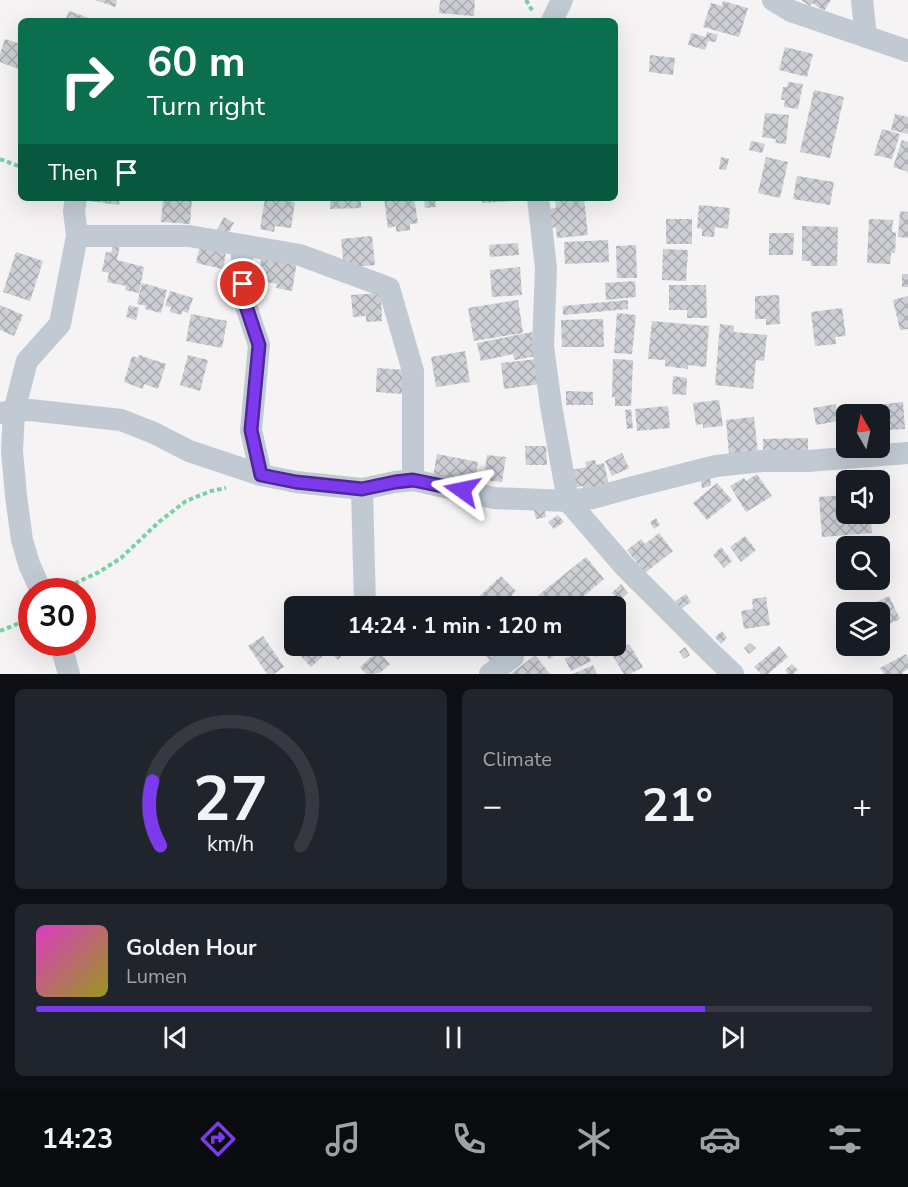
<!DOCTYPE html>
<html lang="en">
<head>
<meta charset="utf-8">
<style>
  body { margin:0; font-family:"Nunito Sans",sans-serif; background:#20242c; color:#f1f3f6; height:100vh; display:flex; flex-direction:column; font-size:22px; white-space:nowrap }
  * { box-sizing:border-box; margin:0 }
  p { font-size:20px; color:#9ea1a6 }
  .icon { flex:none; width:33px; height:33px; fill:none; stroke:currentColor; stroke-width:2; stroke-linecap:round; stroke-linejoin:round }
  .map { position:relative; height:674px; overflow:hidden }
  .details { display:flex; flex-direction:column; gap:15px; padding:15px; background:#0d0f14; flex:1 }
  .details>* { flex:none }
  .hud { position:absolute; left:18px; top:18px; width:600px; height:183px; border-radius:9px; box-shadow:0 6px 24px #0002; background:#0b6e4f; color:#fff; overflow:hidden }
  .needle { width:39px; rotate:351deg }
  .controls { position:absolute; left:836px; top:404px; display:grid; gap:12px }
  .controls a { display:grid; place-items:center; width:54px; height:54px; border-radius:9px; background:#171b24; box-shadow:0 6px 24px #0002; font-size:30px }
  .speed { position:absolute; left:18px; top:578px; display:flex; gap:12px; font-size:30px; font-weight:700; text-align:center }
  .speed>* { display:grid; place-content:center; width:78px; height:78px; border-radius:50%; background:#171b24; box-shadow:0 6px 24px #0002; line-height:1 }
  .speed .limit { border:9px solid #d22; background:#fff; color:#111 }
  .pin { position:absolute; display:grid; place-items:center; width:51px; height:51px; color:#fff; margin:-26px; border:3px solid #fff; border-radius:50%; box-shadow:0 2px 6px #0007 }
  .me { position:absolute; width:66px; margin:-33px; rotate:282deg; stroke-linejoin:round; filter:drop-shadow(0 0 4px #0008) }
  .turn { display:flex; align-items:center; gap:21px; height:126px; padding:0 30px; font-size:27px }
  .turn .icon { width:78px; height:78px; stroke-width:2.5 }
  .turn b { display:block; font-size:42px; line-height:51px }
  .then { display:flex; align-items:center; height:57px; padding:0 30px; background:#0003; gap:12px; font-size:22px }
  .big { font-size:45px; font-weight:700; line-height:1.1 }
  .details .tile { flex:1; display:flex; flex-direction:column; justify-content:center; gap:9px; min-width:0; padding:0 21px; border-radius:9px; background:#20242c }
  .details .dial { align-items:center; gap:0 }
  .dial svg { height:156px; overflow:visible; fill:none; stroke:#363941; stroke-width:7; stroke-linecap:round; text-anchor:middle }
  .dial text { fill:#f1f3f6; stroke:none }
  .song { display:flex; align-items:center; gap:18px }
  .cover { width:72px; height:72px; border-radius:9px; background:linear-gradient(135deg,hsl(310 70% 55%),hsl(60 70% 35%)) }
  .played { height:6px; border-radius:3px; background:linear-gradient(90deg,#7c3aed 80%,#363941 80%) }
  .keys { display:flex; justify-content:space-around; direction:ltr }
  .heat { display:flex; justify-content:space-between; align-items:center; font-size:33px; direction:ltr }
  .details .tiles { flex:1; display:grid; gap:15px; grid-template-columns:1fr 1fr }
  .tile:last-child { grid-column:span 2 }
  .trip { position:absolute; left:284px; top:596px; width:342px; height:60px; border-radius:9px; background:#171b24; box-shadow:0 6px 24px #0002; font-weight:700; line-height:60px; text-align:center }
  .tab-bar { display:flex; height:96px; justify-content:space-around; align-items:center; background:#090b0e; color:#9ea1a6 }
  .tab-bar .icon { width:42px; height:42px }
  .tab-bar .current { color:#7c3aed }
  .tab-bar b { font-size:27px; color:#f1f3f6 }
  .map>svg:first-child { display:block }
  .building { fill:url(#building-cross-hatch) }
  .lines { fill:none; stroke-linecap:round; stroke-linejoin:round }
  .path { stroke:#7ad0a6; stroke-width:4; stroke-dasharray:4.5 3; stroke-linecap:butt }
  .street { stroke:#c1cad2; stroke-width:22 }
  .route-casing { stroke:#51269a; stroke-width:15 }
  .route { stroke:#7c3aed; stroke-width:10 }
</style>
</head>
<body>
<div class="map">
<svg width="908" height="674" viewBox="0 0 908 674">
  <defs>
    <pattern id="building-cross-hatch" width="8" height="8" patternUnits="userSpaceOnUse" patternTransform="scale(1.5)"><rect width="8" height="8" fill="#cdcfd5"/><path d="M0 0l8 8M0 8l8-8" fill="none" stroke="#a8abb0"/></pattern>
  </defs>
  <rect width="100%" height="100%" fill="#f5f3f3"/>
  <g class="building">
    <polygon points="95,0 117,0 115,7"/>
    <polygon points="440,0 475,0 474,16 439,13"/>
    <polygon points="801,0 831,0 824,11 812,3 810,6"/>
    <polygon points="723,1 748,8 739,37 703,27 711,3 722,6"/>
    <polygon points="69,11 89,18 88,21 65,21"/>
    <polygon points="707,32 718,35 715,42 708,41 705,50 688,45 691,33 706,37"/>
    <polygon points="5,39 21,44 21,70 0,62 0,54"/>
    <polygon points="785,47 813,54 807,77 779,70"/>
    <polygon points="650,55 675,58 673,75 649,72"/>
    <polygon points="788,82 803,84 798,109 784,107 785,100 781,100 783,87 787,87"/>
    <polygon points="814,90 844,97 830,158 800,152"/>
    <polygon points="765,113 789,115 786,144 775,143 776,139 762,137"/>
    <polygon points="895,114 908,117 908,134 891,130"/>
    <polygon points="882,129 900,134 892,159 874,155"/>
    <polygon points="902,140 908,142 908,172 893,167"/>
    <polygon points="751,141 765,144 762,153 749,150"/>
    <polygon points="721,157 729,159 726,170 719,169"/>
    <polygon points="766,157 788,162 780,198 758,193"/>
    <polygon points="797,176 834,182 830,205 793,199"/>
    <polygon points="88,198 120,198 119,205 88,201"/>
    <polygon points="163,198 192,198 190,224 161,222"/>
    <polygon points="265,198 295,202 291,228 275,226 274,232 260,229"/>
    <polygon points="330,198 361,198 361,208 330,209"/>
    <polygon points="384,198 414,198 418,223 410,224 410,230 396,232 396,226 388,228"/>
    <polygon points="424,198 435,198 436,207 425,208"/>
    <polygon points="482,198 513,198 514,201 482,203"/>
    <polygon points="555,198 584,198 588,235 557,238 556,227 551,228 549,209 556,208"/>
    <polygon points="699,205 730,208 728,229 715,227 714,237 702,236 702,229 697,228"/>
    <polygon points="900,211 908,212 908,238 898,237"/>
    <polygon points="224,217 234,223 227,235 217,230"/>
    <rect x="666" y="219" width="26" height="25"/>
    <polygon points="869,219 893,220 892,232 896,233 895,253 891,253 890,264 867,263"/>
    <polygon points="802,226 838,227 837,266 811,266 811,261 802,261"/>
    <polygon points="769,233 794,233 793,255 769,255"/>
    <polygon points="372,236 375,265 344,268 341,239"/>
    <polygon points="608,240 609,262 565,264 564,242"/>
    <polygon points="114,243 120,245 117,260 144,267 139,293 125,290 126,286 107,282 109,273 102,271 106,252 111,253"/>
    <polygon points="518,243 519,255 490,257 489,245"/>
    <polygon points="636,245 637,278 617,278 616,246"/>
    <polygon points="200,246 226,252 223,269 196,263"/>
    <polygon points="663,249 688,250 686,281 662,280"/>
    <polygon points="16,252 43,261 30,301 3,292"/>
    <polygon points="262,255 297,261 292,291 276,288 277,284 257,280"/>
    <polygon points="520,267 522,295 492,297 490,270"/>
    <rect x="902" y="274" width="6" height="13"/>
    <polygon points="635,281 636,297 606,300 605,283"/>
    <polygon points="142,283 167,290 161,313 145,309 146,306 137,304"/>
    <polygon points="669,285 706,285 707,318 687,318 687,310 669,310"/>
    <polygon points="170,291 193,298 188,313 182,311 181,315 170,312 171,307 165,306"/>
    <polygon points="381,293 382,321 366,322 366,316 353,317 351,295"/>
    <polygon points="779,295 780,324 766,325 766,319 755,319 755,296"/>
    <polygon points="908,296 908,329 900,330 893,300"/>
    <polygon points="518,300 523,333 474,341 468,308"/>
    <polygon points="628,300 628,309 563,315 563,306"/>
    <polygon points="0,305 23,315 14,336 0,330"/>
    <polygon points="129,305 139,308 136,320 126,317"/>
    <polygon points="842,308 846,336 835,337 836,344 815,346 811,312"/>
    <polygon points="617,313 636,315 632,354 614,353"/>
    <polygon points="191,314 227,321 222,348 186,341"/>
    <polygon points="603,319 604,347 562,347 561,320"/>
    <polygon points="652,321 709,326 706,367 688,365 688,369 665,366 665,360 648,359"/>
    <polygon points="720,324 734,326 734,332 767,335 764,361 756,360 753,389 715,385"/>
    <polygon points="532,332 536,356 515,360 513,354 481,361 477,343"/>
    <polygon points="465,351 470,382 436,387 431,357"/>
    <polygon points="139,355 166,364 158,389 144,384 143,389 124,382 132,356 138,358"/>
    <polygon points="188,355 208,360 200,391 180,385"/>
    <polygon points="537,359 541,384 504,389 501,363"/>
    <polygon points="613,359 633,360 631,406 615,406 615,397 612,397"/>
    <polygon points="377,368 405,370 403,394 376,392"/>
    <polygon points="673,376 687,378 686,395 672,394"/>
    <polygon points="566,391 593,392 593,405 566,405"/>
    <polygon points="719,400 723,426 703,428 703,424 696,425 693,403"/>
    <polygon points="903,402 905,429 887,430 885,404"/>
    <polygon points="836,404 838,421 816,425 813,408"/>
    <polygon points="668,406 670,428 637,431 635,409"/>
    <polygon points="631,409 633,428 627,429 625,410"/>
    <polygon points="842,414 846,414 846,439 844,440"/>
    <polygon points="754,417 758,453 729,455 726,420"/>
    <polygon points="808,438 808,454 763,455 763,439"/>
    <polygon points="525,446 546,446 547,465 526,465"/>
    <polygon points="622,453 629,468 612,476 605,461"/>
    <polygon points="437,454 478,462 474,484 433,477"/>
    <polygon points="487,455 506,457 502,482 484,480"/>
    <polygon points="595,460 596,465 604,463 609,485 584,490 583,486 569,489 566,471 587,467 585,462"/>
    <polygon points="757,474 772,496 746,512 730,486 744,478 746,481"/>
    <polygon points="710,475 711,486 702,488 700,476"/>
    <polygon points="717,483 732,500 707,520 693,503"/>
    <polygon points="846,495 846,513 870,513 872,533 822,537 819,497"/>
    <polygon points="544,505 546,517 536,519 533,507"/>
    <polygon points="558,515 564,522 554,529 548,522"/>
    <polygon points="656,518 660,525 654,529 650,522"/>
    <polygon points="659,533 673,551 645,573 627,550 641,539 645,544"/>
    <polygon points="745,536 756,550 741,562 730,547"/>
    <polygon points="721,547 732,561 724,568 713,555"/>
    <polygon points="586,557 604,579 572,606 542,606 535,598"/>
    <polygon points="501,576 516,591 512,595 515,598 506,606 469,606"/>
    <polygon points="621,584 628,593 619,601 612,593"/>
    <polygon points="686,594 691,602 681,609 675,601"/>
    <polygon points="889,596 900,619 879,629 879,612 855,612"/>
    <polygon points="766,597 770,625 744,629 741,611 753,609 752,599"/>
    <polygon points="722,631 727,638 721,644 715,637"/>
    <polygon points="615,634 620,642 595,657 588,645 615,645"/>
    <polygon points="294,635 294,645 318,645 326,653 311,667 287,642"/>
    <polygon points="263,636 284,667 274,674 267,674 248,646"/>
    <polygon points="750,643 756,648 749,654 744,648"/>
    <polygon points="629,644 643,667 630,674 624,674 612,655"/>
    <polygon points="322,645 352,645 338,660"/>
    <polygon points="454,645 474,645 464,655"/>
    <polygon points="485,645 499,645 507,656 494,666 480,649"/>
    <polygon points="540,645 568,645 569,647 549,659"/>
    <polygon points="779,646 788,657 768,674 761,674 754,667"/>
    <polygon points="685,647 690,655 684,659 679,652"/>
    <polygon points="585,649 591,661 571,671 565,659"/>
    <polygon points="378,651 390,664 380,673 366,674 360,667"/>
    <polygon points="906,654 908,658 908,669 902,673 903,674 884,674 880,668"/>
    <polygon points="535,655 550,674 511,674"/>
    <polygon points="792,664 798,670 793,674 788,674 785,670"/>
    <polygon points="593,665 597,674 573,674"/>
  </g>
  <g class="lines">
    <g class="path">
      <polyline points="526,0 533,12"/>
      <polyline points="0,159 21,167"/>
      <polyline points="62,591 67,587 99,572 121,558 160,521 186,501 211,491 226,488"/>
      <polyline points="0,631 15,625 32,613"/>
    </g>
    <g class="street">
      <polyline points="773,0 791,11 908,51"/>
      <polyline points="862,0 866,37"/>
      <polyline points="552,21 562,0"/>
      <polyline points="538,198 546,268 543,346 551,406 568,501 625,567 708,650 733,674"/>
      <polyline points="77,236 189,236 300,255 389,288 413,371 413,480"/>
      <polyline points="241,245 245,303 259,345 251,430 261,475"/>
      <polyline points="0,413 14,411 30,410 121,420 154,433 189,451 261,475 296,482 362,489 395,482 413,480 494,498 568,501 593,498 633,487 716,466 762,461 808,461 908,453"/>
      <polyline points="362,489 365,606"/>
      <polyline points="41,591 29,564 22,540 16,496 12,451 14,411 27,361 60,324 77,236 74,211 76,198"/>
      <polyline points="60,642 69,674"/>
      <polyline points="490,674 513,657"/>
    </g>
  </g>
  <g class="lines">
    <defs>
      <polyline id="route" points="243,284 245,303 259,345 251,430 261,475 296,482 362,489 395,482 413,480 462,490"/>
    </defs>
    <use href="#route" class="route-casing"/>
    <use href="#route" class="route"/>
  </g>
</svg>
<div class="controls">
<a><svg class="needle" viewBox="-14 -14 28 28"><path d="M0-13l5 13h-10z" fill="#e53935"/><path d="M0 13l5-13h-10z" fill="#9ea1a6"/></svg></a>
<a><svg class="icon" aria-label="sound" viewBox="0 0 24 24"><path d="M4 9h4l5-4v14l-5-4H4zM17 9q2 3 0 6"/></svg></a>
<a><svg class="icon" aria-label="search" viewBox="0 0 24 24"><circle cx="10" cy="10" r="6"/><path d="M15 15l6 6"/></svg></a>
<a><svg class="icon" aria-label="layers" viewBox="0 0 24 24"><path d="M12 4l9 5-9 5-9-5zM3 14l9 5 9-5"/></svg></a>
</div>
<div class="speed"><div class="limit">30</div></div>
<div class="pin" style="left:243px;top:284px;background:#d93025"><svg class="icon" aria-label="arrive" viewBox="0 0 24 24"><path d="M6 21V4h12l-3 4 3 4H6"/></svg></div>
<svg class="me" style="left:462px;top:490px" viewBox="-20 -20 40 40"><path d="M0-17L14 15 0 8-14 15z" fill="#7c3aed" stroke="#fff" stroke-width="4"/></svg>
<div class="trip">14:24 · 1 min · 120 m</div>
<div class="hud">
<div class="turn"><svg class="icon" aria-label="right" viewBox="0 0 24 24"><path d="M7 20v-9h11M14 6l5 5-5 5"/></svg><div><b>60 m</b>Turn right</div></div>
<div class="then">Then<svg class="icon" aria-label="arrive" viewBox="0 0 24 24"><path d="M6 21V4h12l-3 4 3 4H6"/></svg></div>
</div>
</div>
<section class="details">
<div class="tiles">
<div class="tile dial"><svg viewBox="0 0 100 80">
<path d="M14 69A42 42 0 1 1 86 69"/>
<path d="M14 69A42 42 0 0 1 10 36" stroke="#7c3aed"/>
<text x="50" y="56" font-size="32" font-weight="700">27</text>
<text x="50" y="72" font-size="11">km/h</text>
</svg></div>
<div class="tile"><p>Climate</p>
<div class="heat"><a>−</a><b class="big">21°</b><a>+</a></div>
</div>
<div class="tile">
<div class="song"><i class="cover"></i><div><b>Golden Hour</b><p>Lumen</p></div></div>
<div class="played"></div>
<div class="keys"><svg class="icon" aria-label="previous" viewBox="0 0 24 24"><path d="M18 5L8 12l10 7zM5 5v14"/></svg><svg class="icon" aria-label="pause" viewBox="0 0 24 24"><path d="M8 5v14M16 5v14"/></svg><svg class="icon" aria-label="next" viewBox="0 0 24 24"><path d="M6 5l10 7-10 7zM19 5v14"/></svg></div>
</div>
</div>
</section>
<nav class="tab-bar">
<b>14:23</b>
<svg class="icon current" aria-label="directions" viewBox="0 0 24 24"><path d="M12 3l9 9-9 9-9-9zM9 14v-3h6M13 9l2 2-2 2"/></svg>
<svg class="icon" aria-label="music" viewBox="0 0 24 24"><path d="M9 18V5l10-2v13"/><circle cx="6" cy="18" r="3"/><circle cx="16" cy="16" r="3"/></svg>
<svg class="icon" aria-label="phone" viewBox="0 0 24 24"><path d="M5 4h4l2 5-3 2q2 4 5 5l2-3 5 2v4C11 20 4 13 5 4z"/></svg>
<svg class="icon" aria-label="climate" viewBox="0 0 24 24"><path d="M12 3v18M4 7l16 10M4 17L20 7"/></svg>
<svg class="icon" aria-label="car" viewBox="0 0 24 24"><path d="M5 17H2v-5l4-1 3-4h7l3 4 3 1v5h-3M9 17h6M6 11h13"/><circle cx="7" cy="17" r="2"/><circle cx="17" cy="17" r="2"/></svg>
<svg class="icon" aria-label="filters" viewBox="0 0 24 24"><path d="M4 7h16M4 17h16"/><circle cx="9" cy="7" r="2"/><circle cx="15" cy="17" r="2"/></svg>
</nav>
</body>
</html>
